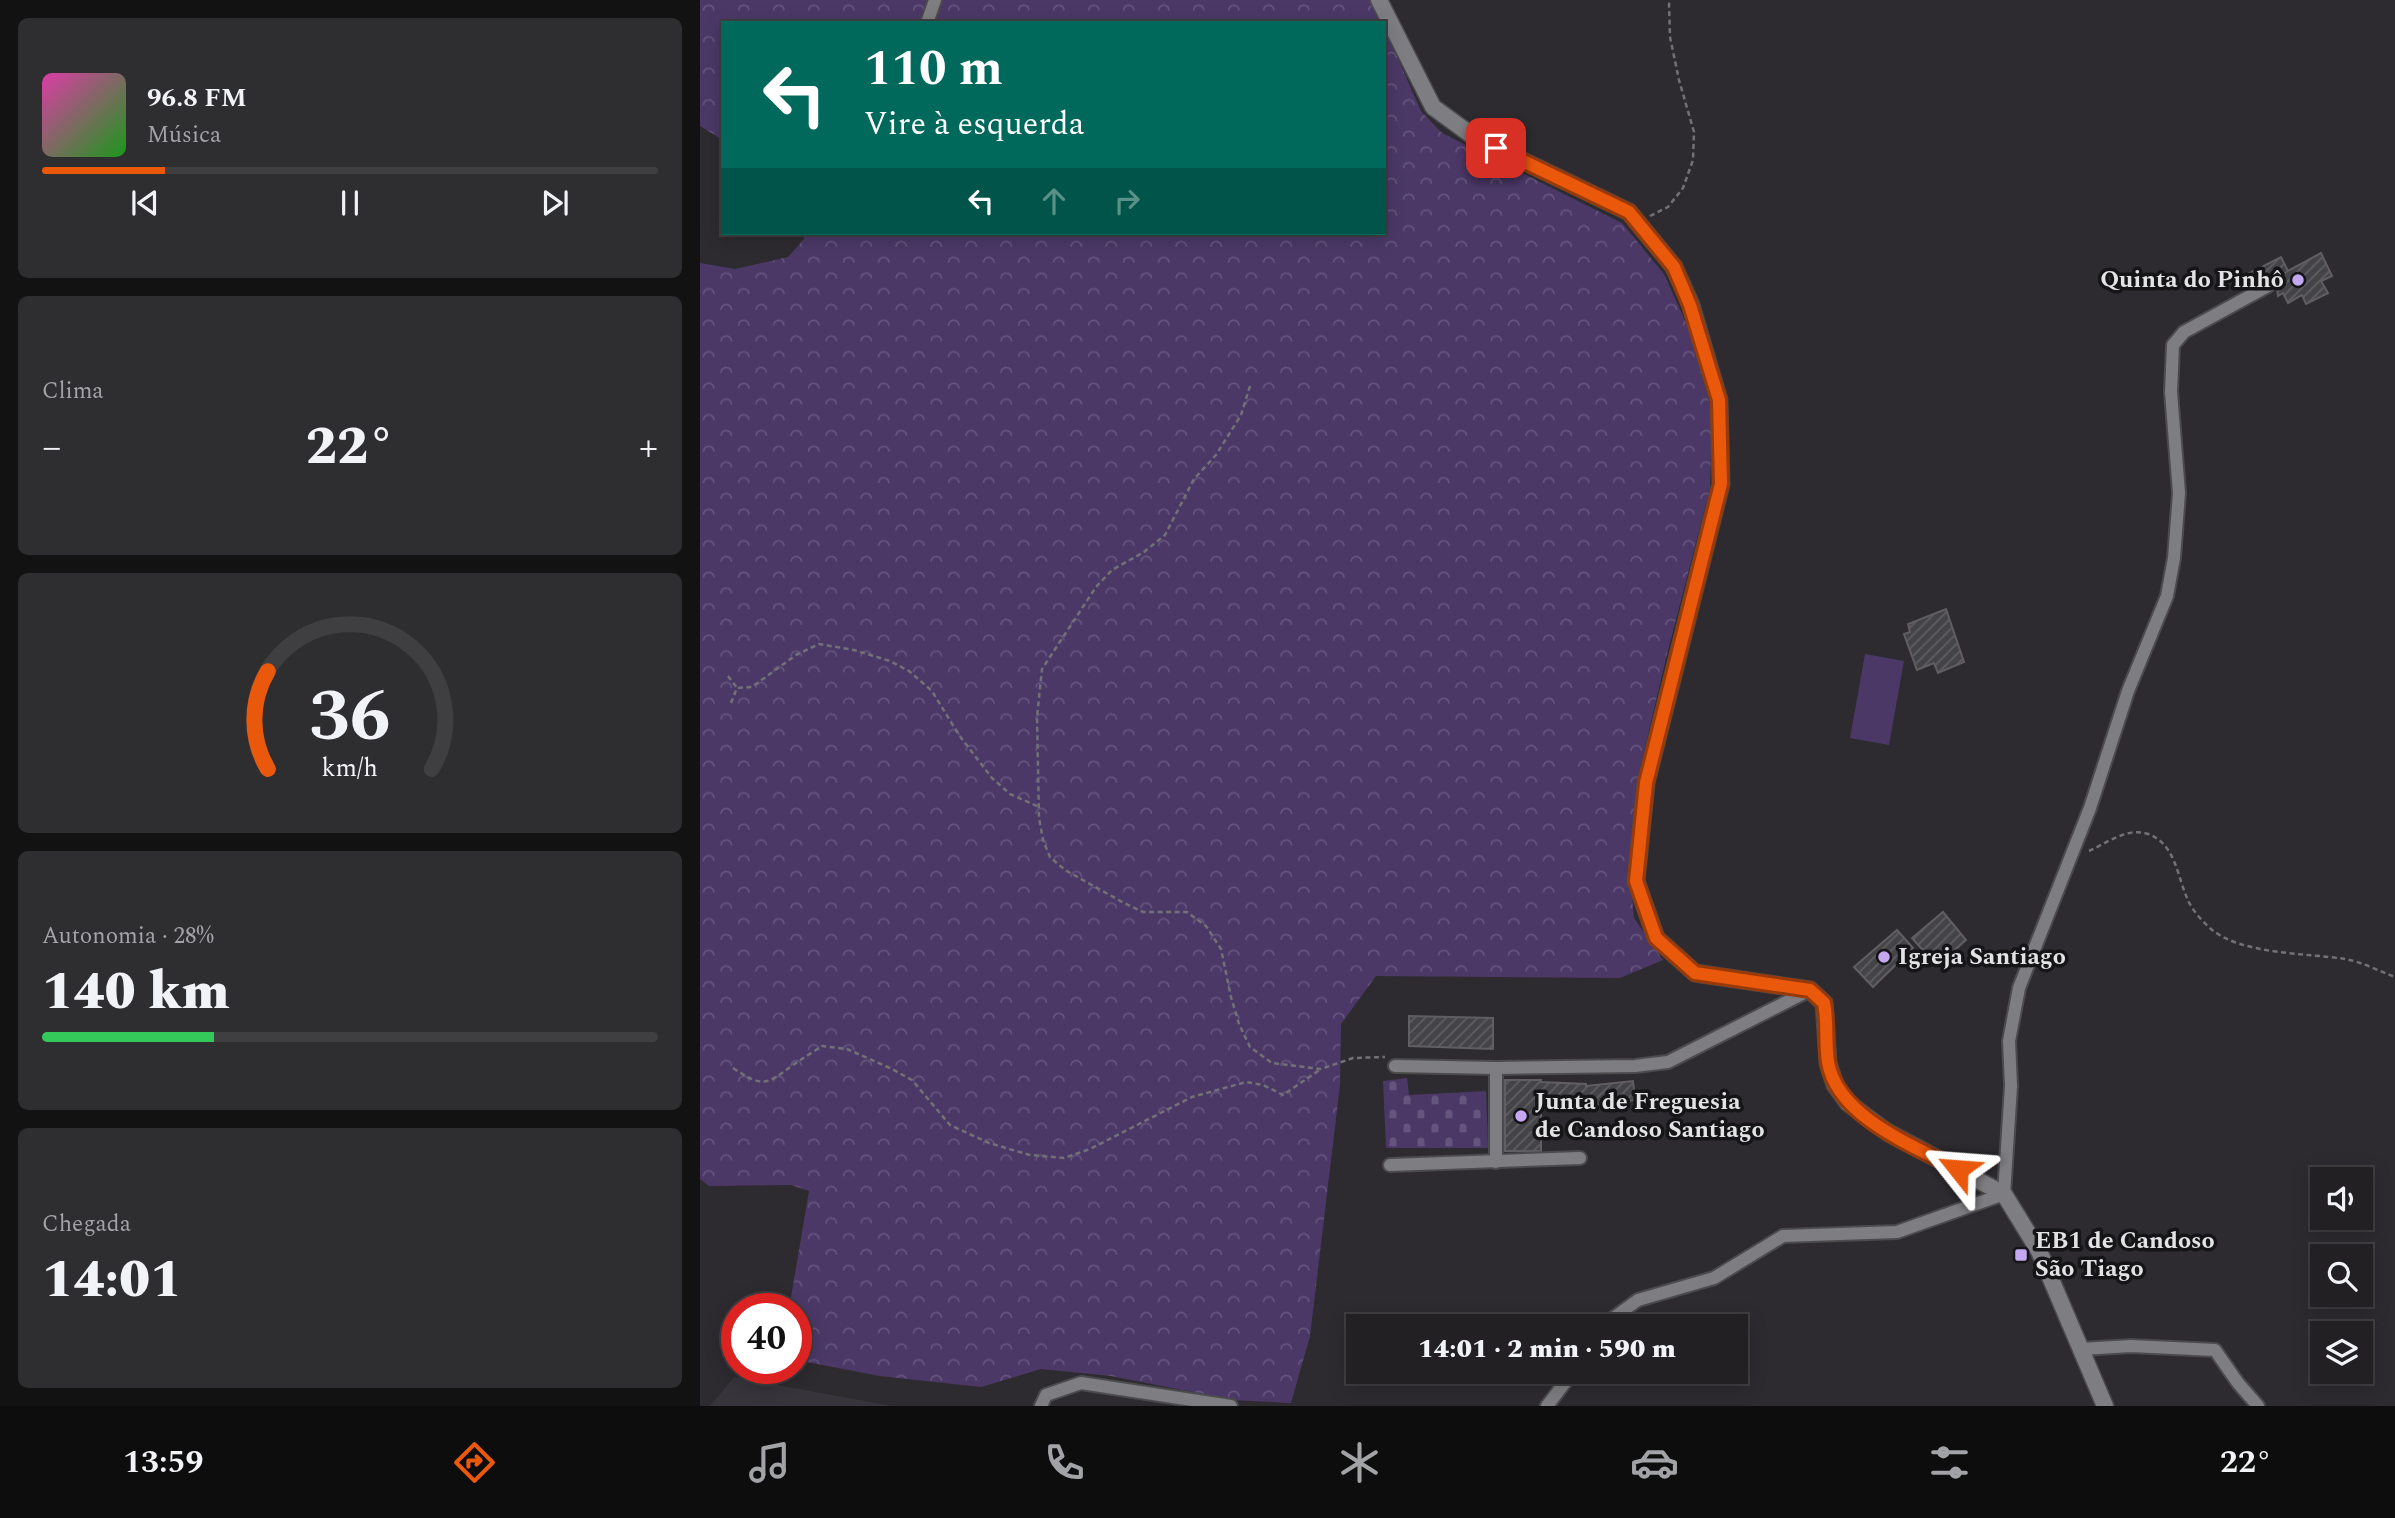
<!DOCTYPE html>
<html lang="pt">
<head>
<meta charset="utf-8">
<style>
  body { margin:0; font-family:Spectral,serif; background:#2e2d30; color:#f1f3f6; height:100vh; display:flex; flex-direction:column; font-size:26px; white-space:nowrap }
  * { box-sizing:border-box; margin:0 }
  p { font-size:23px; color:#a2a3a6 }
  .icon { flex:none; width:38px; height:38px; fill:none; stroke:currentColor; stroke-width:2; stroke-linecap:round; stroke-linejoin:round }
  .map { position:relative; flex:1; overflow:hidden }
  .sheet { display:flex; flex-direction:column; gap:18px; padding:18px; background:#131213; width:700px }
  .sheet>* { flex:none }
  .banner { position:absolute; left:21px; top:21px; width:665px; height:214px; border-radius:0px; box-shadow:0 4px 18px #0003,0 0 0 2px #3f3e41; background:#00695c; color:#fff; overflow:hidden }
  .buttons { position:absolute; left:1610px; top:1167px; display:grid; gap:14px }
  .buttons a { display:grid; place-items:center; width:63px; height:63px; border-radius:0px; background:#222023; box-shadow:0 4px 18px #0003,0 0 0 2px #3f3e41; font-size:35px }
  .speed { position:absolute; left:21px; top:1293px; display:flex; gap:14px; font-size:35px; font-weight:700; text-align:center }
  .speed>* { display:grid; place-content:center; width:91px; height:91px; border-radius:50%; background:#222023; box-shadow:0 4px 18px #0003,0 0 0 2px #3f3e41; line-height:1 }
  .speed .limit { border:10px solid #d22; background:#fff; color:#111 }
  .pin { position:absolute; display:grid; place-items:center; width:60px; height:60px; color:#fff; margin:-30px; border-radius:14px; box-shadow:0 4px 10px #0006 }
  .me { position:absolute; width:77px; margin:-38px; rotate:298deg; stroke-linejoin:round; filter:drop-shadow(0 0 5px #0008) }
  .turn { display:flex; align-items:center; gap:24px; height:147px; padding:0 28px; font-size:32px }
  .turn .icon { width:91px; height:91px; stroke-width:2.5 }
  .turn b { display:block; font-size:49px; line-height:60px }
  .lanes { display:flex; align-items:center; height:66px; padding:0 28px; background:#0003; justify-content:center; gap:35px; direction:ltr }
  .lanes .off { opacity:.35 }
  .big { font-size:52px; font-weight:800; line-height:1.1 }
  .sheet .widget { flex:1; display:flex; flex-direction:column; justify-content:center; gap:10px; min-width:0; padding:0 24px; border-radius:10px; background:#2e2d30 }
  .sheet .dial { align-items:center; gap:0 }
  .dial svg { height:182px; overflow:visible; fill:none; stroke:#3f3e41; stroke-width:7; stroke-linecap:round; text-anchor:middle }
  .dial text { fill:#f1f3f6; stroke:none }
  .song { display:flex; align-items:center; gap:21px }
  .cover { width:84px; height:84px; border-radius:10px; background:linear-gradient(135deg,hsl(320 70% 55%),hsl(120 70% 35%)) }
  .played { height:7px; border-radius:4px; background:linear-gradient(90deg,#ea580c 20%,#3f3e41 20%) }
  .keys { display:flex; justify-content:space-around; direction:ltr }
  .heat { display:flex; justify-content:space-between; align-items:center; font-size:38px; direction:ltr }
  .charge { height:10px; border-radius:5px; background:linear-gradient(90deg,#34c759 28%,#3f3e41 0) }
  .trip { position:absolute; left:646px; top:1314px; width:402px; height:70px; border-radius:0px; background:#222023; box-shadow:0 4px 18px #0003,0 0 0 2px #3f3e41; font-weight:800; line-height:70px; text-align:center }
  .menu { display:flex; height:112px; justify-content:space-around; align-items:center; background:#0e0d0e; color:#a2a3a6 }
  .menu .icon { width:49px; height:49px }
  .menu .on { color:#ea580c }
  .menu b { font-size:32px; color:#f1f3f6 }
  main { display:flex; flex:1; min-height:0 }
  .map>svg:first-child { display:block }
  .built { fill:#37343c }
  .forest { fill:url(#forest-crowns) }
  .cemetery { fill:url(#cemetery-stones) }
  .garden { fill:#4b3867 }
  .building { fill:url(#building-hatch); stroke:#605e62; stroke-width:2 }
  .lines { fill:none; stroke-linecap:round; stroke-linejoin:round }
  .minor-casing { stroke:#4b4a4c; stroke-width:16 }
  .tertiary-casing { stroke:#4b4a4c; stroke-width:19 }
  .path { stroke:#737175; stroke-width:2.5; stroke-dasharray:5 3.5; stroke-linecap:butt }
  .minor { stroke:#7e7d81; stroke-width:12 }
  .tertiary { stroke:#7e7d81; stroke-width:16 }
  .route-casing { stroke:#983908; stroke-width:18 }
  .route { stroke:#ea580c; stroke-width:12 }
  .poi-dot { fill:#c4a7f1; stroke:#151416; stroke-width:2.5 }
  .labels { text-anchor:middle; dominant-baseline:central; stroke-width:7; stroke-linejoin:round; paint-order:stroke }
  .poi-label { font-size:24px; font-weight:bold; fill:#e3e2e4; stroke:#151416; text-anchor:start }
</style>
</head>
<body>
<main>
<section class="sheet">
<div class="widget">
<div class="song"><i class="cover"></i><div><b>96.8 FM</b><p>Música</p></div></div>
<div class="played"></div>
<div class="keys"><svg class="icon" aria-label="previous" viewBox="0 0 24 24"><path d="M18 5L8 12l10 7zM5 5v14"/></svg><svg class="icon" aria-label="pause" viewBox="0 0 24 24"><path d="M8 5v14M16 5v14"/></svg><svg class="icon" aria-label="next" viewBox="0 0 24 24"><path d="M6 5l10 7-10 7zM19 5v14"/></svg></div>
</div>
<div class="widget"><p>Clima</p>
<div class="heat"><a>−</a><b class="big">22°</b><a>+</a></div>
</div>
<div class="widget dial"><svg viewBox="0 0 100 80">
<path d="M14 69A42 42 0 1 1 86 69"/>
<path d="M14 69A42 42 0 0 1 14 26" stroke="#ea580c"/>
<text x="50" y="56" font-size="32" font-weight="700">36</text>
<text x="50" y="72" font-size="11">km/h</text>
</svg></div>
<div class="widget"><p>Autonomia · 28%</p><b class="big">140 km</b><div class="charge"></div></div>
<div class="widget"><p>Chegada</p><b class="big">14:01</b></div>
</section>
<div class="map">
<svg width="1695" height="1406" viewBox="0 0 1695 1406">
  <defs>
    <pattern id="forest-crowns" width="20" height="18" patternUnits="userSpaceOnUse" patternTransform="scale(1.75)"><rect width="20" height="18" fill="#4b3867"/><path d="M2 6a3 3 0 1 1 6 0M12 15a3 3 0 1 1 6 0" fill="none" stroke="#65547d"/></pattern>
    <pattern id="cemetery-stones" width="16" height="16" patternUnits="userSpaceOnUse" patternTransform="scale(1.75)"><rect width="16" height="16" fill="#4b3867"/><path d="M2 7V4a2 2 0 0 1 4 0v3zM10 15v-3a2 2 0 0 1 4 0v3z" fill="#65547d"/></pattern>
    <pattern id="building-hatch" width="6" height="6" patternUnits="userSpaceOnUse" patternTransform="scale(1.75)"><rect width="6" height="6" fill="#444347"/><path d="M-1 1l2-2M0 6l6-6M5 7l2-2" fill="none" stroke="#5f5e61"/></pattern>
  </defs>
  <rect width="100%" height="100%" fill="#2d2b2f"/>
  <polygon class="built" points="34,1377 192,1406 10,1406"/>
  <g class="forest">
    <polygon points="0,0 670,0 682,23 23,23 23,140 0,126"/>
    <polygon points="684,27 721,111 742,133 922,223 964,274 991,334 1012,412 1010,489 967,654 940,768 929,861 934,918 963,960 920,978 676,976 641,1024 640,1085 610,1336 591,1403 533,1400 411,1376 341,1369 281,1387 180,1376 96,1360 96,1309 89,1309 109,1191 91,1185 9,1186 0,1179 0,263 35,269 88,257 104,239 104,233 684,233"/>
  </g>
  <polygon class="cemetery" points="707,1078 709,1095 786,1091 788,1148 686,1148 683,1081"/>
  <polygon class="garden" points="1165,654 1204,661 1189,745 1150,738"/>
  <g class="building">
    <polygon points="1621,253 1632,276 1621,281 1628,293 1606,304 1602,295 1588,303 1583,293 1578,296 1576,282 1572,278 1564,278 1550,286 1544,276 1581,257 1588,271"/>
    <polygon points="1246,609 1264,662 1238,673 1234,663 1217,670 1204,634 1210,632 1208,624"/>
    <polygon points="1243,912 1266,940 1237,966 1212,938"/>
    <polygon points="1197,930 1213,948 1173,987 1154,967"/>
    <polygon points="709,1016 793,1018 793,1049 709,1046"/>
    <polygon points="805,1080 841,1080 841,1082 886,1084 886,1086 933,1081 935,1100 903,1105 841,1106 841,1151 805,1151"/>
  </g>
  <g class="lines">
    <defs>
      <g id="minor">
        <polyline points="227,23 235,0"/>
        <polyline points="695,1066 796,1068 935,1066 968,1062 1110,990"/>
        <polyline points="796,1162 796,1068"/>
        <polyline points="690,1165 880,1158"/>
        <polyline points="905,1326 909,1321 938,1300 1014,1278 1083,1236 1197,1232 1304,1194 1311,1086 1309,1041 1319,988 1390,808 1428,691 1467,596 1474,558 1479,493 1471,392 1473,345 1484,332 1568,286"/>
        <polyline points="1381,1349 1431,1346 1515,1350 1538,1383 1558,1406"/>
        <polyline points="341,1406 346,1395 381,1383 531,1406"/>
        <polyline points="847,1406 873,1372"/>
      </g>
      <polyline id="tertiary" points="679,0 733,107 774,137 929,212 974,267 991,305 1019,400 1021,484 946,783 936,881 956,938 995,973 1110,990 1124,1003 1128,1063 1135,1085 1148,1103 1187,1132 1304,1194 1339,1251 1405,1406"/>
    </defs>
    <use href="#minor" class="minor-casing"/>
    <use href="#tertiary" class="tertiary-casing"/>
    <g class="path">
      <polyline points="950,216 968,207 983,188 993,160 994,132 979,80 970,37 969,4 971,0"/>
      <polyline points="550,386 541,415 516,455 494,479 465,535 444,552 412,570 396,587 342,669 337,717 339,818 343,840 350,857 365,870 424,903 443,912 487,912 506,926 521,949 531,997 539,1024 550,1047 572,1063 621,1069 653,1058 685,1057"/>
      <polyline points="28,676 37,688"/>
      <polyline points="31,703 37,688 52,687 96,655 119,644 154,650 190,661 209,671 232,691 259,735 292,778 310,794 339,807"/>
      <path d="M 1389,851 C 1407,843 1427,827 1448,834 C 1476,844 1477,877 1488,900 C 1492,910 1503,922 1511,929 C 1542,955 1607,953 1645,959 C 1662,962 1679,971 1695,977"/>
      <path d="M 33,1068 C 63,1088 66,1085 93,1065 C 103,1058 113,1052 122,1046 L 147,1049 L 190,1068 L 212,1080 L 250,1125 L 289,1143 L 330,1155 L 364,1158 L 390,1149 L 492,1097 L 546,1082 L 563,1085 L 583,1095 L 621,1069"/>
    </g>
    <use href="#minor" class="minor"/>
    <use href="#tertiary" class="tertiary"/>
  </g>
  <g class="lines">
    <defs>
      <path id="route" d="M 796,148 L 929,212 L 974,267 L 990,305 L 1019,400 L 1021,484 L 946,783 L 936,881 L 956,938 L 995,973 L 1110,990 L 1124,1003 C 1128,1023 1125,1043 1128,1062 C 1137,1117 1214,1146 1258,1169"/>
    </defs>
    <use href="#route" class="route-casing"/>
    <use href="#route" class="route"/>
  </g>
  <g class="poi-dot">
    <circle cx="1598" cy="280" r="7"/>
    <circle cx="1184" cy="957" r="7"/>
    <circle cx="821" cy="1116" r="7"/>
    <rect x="1314" y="1248" width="14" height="14" rx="3.5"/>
  </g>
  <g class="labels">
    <g class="poi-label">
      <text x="1584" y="280" text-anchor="end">Quinta do Pinhô</text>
      <text x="1198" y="957">Igreja Santiago</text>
      <text x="835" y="1102">Junta de Freguesia<tspan x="835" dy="28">de Candoso Santiago</tspan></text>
      <text x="1335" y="1241">EB1 de Candoso<tspan x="1335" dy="28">São Tiago</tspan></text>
    </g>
  </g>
</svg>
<div class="buttons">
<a><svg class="icon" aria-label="sound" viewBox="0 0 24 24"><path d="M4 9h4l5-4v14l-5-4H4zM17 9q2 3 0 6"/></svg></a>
<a><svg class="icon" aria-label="search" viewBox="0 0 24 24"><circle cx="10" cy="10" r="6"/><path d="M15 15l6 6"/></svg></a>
<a><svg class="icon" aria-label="layers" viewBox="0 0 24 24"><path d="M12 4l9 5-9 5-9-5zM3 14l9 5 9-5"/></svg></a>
</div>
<div class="speed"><div class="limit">40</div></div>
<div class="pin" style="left:796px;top:148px;background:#d93025"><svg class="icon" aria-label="arrive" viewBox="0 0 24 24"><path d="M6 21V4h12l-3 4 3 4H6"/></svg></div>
<svg class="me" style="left:1258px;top:1169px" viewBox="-20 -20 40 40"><path d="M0-17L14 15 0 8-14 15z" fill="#ea580c" stroke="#fff" stroke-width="4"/></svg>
<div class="trip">14:01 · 2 min · 590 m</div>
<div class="banner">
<div class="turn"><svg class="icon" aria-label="left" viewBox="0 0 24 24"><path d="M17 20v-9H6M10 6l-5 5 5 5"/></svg><div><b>110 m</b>Vire à esquerda</div></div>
<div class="lanes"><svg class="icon" aria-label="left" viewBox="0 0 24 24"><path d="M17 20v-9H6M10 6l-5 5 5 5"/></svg><svg class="icon off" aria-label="ahead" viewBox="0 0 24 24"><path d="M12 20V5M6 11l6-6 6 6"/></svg><svg class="icon off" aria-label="right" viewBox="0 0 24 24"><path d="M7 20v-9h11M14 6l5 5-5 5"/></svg></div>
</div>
</div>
</main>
<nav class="menu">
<b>13:59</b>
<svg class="icon on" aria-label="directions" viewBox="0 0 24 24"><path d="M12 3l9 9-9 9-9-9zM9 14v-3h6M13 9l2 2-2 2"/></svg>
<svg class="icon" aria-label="music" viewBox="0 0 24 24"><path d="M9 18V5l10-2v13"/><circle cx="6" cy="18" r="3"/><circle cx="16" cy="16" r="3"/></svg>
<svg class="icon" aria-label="phone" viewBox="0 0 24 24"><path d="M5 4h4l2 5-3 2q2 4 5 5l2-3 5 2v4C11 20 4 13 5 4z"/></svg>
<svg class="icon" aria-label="climate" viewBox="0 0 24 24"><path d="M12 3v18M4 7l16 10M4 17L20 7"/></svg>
<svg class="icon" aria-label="car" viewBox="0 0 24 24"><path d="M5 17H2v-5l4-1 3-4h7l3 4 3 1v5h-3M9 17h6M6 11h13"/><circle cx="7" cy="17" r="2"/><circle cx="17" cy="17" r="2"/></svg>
<svg class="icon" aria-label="filters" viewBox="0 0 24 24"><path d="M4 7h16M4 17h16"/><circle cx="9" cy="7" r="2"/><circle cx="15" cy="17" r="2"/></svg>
<b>22°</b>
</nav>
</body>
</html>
